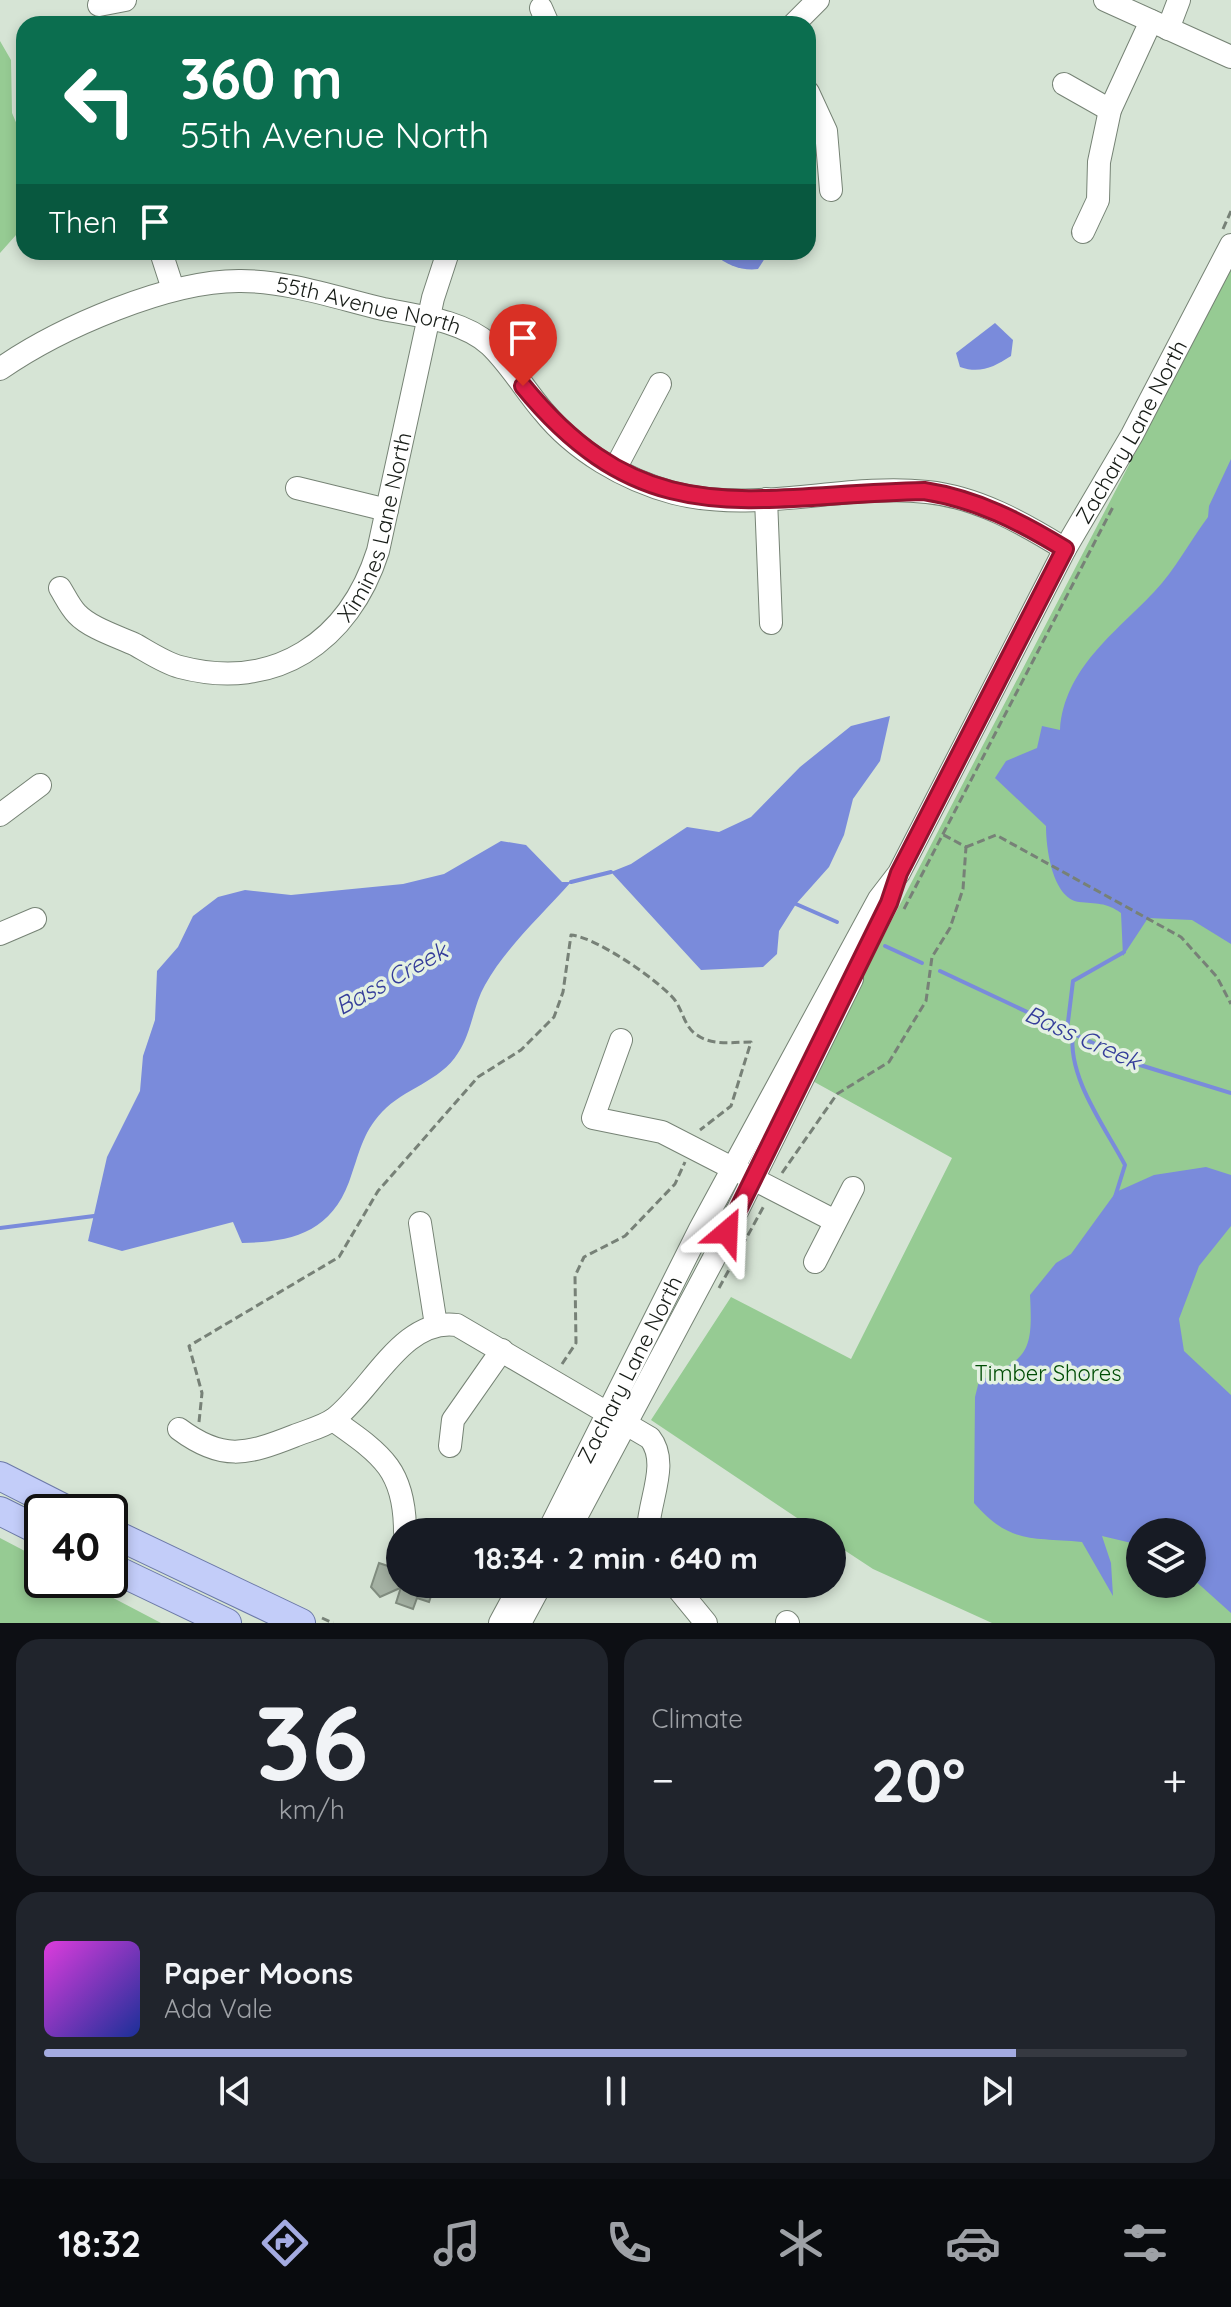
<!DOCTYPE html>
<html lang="en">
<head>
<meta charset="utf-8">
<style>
  body { margin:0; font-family:Quicksand,sans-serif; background:#20242c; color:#f1f3f6; height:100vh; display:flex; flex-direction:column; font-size:30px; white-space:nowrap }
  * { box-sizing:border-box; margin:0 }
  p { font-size:26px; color:#9ea1a6 }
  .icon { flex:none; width:44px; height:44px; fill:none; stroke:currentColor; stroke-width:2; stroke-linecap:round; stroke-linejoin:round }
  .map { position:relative; height:1623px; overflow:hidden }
  .side { display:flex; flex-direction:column; gap:16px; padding:16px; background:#0d0f14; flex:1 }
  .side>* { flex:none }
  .top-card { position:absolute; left:16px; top:16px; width:800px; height:244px; border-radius:24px; box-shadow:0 4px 12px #0003; background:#0b6e4f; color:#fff; overflow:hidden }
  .fabs { position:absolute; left:1126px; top:1518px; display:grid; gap:16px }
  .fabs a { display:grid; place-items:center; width:80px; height:80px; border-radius:50%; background:#171b24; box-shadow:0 4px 12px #0003; font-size:40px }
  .speed { position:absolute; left:24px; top:1494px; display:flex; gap:16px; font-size:40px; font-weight:700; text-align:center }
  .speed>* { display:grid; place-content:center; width:104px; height:104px; border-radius:50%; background:#171b24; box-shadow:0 4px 12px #0003; line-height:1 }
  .speed .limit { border:4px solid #111; border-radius:12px; background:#fff; color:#111 }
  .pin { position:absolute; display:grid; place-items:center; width:68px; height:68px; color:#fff; margin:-82px -34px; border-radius:50% 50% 50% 0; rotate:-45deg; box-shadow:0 0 8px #0007 }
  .pin .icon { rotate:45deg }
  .me { position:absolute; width:88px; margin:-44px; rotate:26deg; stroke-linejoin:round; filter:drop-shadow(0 0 6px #0008) }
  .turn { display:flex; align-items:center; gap:28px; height:168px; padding:0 32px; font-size:36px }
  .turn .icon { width:104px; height:104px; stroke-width:2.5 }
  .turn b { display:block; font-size:56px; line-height:68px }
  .then { display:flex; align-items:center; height:76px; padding:0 32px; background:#0003; gap:16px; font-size:30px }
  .big { font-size:60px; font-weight:700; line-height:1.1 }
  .side .widget { flex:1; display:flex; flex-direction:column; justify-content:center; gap:12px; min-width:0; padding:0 28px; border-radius:24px; background:#20242c }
  .side .dial { align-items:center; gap:0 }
  .dial b { font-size:104px; line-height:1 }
  .song { display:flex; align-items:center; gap:24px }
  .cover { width:96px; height:96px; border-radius:12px; background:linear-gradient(135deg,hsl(300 70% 55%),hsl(230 70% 35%)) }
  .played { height:8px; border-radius:4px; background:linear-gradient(90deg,#a4abe1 85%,#363941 85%) }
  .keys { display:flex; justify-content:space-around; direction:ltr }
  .heat { display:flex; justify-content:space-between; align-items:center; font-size:44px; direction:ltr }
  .side .tiles { flex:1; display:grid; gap:16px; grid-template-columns:1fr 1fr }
  .widget:last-child { grid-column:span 2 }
  .trip { position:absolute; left:386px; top:1518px; width:460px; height:80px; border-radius:40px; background:#171b24; box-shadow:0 4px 12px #0003; font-weight:700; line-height:80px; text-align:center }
  .tab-bar { display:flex; height:128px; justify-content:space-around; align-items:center; background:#090b0e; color:#9ea1a6 }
  .tab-bar .icon { width:56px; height:56px }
  .tab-bar .current { color:#a4abe1 }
  .tab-bar b { font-size:36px; color:#f1f3f6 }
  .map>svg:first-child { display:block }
  .green { fill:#96cb93; fill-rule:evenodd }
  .water { fill:#7a8bdb }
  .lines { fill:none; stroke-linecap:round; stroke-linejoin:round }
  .stream { stroke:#7a8bdb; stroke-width:4 }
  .building { fill:#a4b1a3; stroke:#808c7f; stroke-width:2 }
  .minor-casing { stroke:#768375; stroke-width:24 }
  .major-casing { stroke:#6c79a7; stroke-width:30 }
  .path { stroke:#778177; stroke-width:3; stroke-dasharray:8 4; stroke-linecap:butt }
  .minor { stroke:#fff; stroke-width:22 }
  .major { stroke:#c3cdf9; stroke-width:28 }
  .route-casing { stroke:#92132f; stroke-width:20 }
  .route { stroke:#e11d48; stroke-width:14 }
  .labels { text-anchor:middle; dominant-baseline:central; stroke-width:7; stroke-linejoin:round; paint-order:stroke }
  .street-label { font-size:22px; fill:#161b16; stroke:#e4f1e2 }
  .park-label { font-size:22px; fill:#004d05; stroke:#e4f1e2 }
  .water-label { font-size:24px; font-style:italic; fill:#343d9a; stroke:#e4f1e2 }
</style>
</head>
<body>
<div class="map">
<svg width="1231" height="1623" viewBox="0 0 1231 1623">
  <rect width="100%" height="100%" fill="#d6e4d5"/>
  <g class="green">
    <polygon points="0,41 11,60 12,113 24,141 24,226 0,253"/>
    <path d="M 1231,269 L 1231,1623 L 992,1623 L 873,1569 L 832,1542 L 832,1532 L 818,1532 L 651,1420 L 731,1297 L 851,1359 L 952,1158 L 809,1079 ZM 1140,1532 L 1192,1532 L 1192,1584 L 1140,1584 Z"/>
    <polygon points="0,1538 42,1560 42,1580 79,1580 161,1623 0,1623"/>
  </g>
  <g class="water">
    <path d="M 713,252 L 769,252 L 758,269 C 742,271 724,265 713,252 Z"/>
    <path d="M 995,323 L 1013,340 L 1011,356 C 994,367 980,374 960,367 L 956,353 Z"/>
    <path d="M 1231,459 L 1231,944 L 1192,920 L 1148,918 L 1123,956 L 1121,913 C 1106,902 1096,904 1079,902 C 1052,898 1046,847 1046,826 L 995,778 L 1006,761 L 1037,748 L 1042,726 L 1060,730 C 1064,669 1115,633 1154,592 C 1175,570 1190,541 1208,517 L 1209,506 Z"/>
    <polygon points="890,716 880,761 853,799 844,835 829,867 796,904 779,931 777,954 763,967 701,970 611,872 631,864 687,827 719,832 751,817 800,767 851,726"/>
    <path d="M 501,841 L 526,845 L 562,882 L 571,882 C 542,915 506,947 485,985 C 473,1006 472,1032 458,1053 C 440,1082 404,1088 382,1112 C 362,1133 359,1155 349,1182 C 330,1233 291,1242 242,1243 L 233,1222 L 122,1251 L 88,1241 L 107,1157 L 140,1091 L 143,1056 L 155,1020 L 157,971 L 178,947 L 193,916 L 218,897 L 245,890 L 291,895 L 403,884 L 444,874 Z"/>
    <path d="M 1206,1167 L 1231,1175 L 1231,1226 L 1199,1266 L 1179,1319 L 1184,1351 L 1231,1395 L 1231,1613 L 1192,1578 L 1192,1532 L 1140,1532 L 1140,1545 L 1102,1536 L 1111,1563 L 1113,1596 L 1082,1542 C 1032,1537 1011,1545 974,1503 L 975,1397 L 979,1381 C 1029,1359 1033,1350 1030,1295 L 1056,1263 L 1071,1254 L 1116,1192 L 1154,1175 Z"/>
  </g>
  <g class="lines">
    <g class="stream">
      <polyline points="571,882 611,872"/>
      <polyline points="796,904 837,922"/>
      <polyline points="885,946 922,963"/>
      <polyline points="940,971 1140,1065 1231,1093"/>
      <polyline points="1067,1030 1073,981 1124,952"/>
      <path d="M 1073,1033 C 1067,1077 1105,1127 1125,1165 L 1115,1197"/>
      <polyline points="0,1228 94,1216"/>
    </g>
  </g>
  <g class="building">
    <polygon points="379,1563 400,1570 400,1588 380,1597 371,1587"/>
    <polygon points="402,1584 435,1584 429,1602 417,1598 413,1609 396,1603"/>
  </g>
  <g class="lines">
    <defs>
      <g id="minor">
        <polyline points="1105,0 1231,57"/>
        <polyline points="99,5 125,0"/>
        <polyline points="541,8 548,24"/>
        <polyline points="794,24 818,0"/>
        <polyline points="1168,29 1179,0"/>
        <polyline points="1064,84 1110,110"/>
        <polyline points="808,92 826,131 831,190"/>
        <polyline points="1083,232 1098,200 1099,162 1110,110 1151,21"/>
        <polyline points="161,252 173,289"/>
        <path id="s1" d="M 0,369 C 59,328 169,280 241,281 C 288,281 337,298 383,309 C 418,316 462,320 490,345 C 510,364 525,390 543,411 C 575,451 625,480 674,493 C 757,514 844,483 927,492 C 977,497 1023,523 1065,549"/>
        <polyline points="615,469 660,384"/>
        <polyline points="297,488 387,510"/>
        <polyline points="766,499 771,623"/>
        <path id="s2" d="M 60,588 C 65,596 70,607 77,614 C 90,628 119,637 136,645 C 150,653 165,663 180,667 C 275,692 349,642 378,551 L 433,298 L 448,252"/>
        <polyline points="0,815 40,785"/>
        <polyline points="0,934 35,919"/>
        <polyline points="621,1040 593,1118 662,1132 835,1221"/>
        <polyline points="420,1223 436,1325"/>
        <polyline points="815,1262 853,1188"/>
        <path d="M 333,1420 C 381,1454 405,1469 405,1532"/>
        <path d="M 179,1429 C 222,1461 246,1455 294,1436 C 306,1431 323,1427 334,1419 C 372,1390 403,1317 457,1325 L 650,1438 C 670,1463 648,1502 648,1532"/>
        <polyline points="450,1446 453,1420 502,1350"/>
        <path id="s3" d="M 548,1532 L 700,1229 L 879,899 L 899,873 L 1065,549 L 1132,435 L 1231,245"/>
        <polyline points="568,1532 713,1260 852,979"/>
        <polyline points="674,1584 706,1623"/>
        <polyline points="787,1622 788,1623"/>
        <polyline points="500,1623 521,1584"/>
        <polyline points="520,1623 541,1584"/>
      </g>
      <g id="major">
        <polyline points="0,1476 71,1512"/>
        <polyline points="0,1511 42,1532"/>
        <polyline points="110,1532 301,1623"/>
        <polyline points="110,1567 227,1623"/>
      </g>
    </defs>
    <use href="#minor" class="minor-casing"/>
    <use href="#major" class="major-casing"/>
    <g class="path">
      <polyline points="1223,229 1231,211"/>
      <polyline points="966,847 996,835 1181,937 1217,977 1231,1004"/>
      <polyline points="904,909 1114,505"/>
      <polyline points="782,1173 837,1094 889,1062 926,1001 932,957 950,928 963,889 966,847 942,834"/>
      <polyline points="719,1288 765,1204"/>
      <polyline points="562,1364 576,1343 575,1276 584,1257 625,1236 675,1184 685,1162"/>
      <path d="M 199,1422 L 202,1393 L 189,1346 L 339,1257 L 378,1191 L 478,1077 L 521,1050 L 554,1017 L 563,992 L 571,935 C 596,937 658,980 674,999 C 683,1010 684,1027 697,1035 C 712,1046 734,1042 751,1042 L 731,1106 L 700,1130"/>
      <polyline points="322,1618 333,1623"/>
    </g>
    <use href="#minor" class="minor"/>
    <use href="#major" class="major"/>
  </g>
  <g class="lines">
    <defs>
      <path id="route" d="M 523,386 C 647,538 753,494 924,491 C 976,499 1021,522 1065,549 L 899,873 L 889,903 L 727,1232"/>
    </defs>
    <use href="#route" class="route-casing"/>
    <use href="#route" class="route"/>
  </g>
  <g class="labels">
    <g class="street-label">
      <text stroke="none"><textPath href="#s1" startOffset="390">55th Avenue North</textPath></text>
      <text stroke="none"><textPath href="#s3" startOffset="1246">Zachary Lane North</textPath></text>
      <text stroke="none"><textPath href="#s2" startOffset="426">Ximines Lane North</textPath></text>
      <text stroke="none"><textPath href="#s3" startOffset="182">Zachary Lane North</textPath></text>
    </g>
    <g class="park-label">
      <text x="1048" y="1373">Timber Shores</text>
    </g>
    <g class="water-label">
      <text transform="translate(391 978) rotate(-29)">Bass Creek</text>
      <text transform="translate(1083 1037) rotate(24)">Bass Creek</text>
    </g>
  </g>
</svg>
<div class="fabs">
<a><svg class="icon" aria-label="layers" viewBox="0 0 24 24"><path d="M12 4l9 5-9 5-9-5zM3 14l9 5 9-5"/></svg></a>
</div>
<div class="speed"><div class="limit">40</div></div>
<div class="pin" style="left:523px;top:386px;background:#d93025"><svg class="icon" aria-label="arrive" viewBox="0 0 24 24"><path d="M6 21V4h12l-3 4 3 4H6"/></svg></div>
<svg class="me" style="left:727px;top:1232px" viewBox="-20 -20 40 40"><path d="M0-17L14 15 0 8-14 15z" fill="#e11d48" stroke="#fff" stroke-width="4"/></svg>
<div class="trip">18:34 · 2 min · 640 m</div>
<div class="top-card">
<div class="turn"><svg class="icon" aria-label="left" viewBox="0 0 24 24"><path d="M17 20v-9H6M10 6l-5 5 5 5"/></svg><div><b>360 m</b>55th Avenue North</div></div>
<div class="then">Then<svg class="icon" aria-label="arrive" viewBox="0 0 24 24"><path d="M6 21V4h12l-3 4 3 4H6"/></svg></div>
</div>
</div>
<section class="side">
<div class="tiles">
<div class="widget dial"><b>36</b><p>km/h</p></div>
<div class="widget"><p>Climate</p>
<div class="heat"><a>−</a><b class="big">20°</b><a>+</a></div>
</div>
<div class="widget">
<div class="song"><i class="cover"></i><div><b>Paper Moons</b><p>Ada Vale</p></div></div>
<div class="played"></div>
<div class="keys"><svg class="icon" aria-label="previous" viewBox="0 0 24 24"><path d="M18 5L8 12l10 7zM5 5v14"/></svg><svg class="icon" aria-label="pause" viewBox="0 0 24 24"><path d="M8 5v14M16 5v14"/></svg><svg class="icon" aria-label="next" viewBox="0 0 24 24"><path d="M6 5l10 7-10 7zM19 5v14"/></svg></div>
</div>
</div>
</section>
<nav class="tab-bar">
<b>18:32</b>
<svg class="icon current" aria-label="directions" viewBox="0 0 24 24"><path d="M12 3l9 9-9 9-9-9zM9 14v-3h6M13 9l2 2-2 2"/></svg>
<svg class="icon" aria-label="music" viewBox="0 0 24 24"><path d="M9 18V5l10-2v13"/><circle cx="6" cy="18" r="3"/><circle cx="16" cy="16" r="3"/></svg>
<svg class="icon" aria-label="phone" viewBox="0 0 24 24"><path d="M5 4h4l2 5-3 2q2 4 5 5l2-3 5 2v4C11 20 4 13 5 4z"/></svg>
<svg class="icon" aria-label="climate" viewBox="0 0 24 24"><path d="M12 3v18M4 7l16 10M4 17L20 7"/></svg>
<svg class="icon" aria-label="car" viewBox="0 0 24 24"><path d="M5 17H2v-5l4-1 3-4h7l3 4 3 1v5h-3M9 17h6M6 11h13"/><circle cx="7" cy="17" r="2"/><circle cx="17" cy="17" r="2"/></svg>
<svg class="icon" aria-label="filters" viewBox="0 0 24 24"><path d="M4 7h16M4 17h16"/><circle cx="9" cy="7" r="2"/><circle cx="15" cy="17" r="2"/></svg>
</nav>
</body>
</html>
